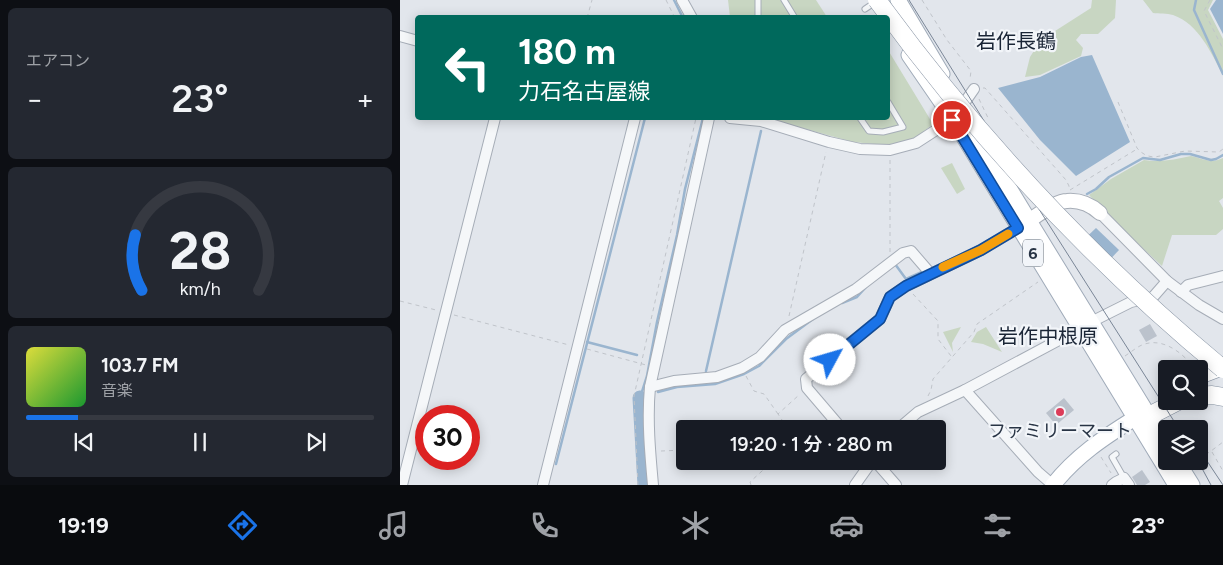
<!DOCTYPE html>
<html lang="ja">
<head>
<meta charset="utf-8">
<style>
  body { margin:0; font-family:Figtree,"Noto Sans JP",sans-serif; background:#242831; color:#f1f3f6; height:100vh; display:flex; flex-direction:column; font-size:19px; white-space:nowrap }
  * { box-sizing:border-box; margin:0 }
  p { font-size:16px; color:#9ea1a6 }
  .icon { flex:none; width:28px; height:28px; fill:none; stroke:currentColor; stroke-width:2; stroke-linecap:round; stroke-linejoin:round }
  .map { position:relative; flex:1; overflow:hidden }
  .sheet { display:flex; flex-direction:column; gap:8px; padding:8px; background:#0d0f14; width:400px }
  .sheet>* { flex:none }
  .hud { position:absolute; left:15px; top:15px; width:475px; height:105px; border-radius:5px; box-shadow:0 2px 12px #0003; background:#00695c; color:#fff; overflow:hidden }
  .controls { position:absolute; left:758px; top:360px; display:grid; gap:10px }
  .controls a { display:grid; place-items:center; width:50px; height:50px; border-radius:5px; background:#171b24; box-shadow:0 2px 12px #0003; font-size:25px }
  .speed { position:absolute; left:15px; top:405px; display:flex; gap:10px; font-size:25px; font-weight:700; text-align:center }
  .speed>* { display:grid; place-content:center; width:65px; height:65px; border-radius:50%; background:#171b24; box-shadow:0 2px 12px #0003; line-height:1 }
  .speed .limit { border:8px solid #d22; background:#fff; color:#111 }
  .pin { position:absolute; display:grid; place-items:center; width:42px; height:42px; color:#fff; margin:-21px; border:2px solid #fff; border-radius:50%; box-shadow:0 1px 5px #0007 }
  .me { position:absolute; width:55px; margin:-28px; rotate:51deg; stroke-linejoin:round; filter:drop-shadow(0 0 4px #0008) }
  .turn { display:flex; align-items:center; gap:18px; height:105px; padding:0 20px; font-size:22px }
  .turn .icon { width:65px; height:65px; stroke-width:2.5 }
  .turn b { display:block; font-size:35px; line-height:42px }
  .big { font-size:38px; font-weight:600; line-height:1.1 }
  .sheet .widget { flex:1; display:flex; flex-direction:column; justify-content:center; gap:8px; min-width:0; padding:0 18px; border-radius:8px; background:#242831 }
  .sheet .dial { align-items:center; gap:0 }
  .dial svg { height:130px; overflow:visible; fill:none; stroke:#363941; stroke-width:7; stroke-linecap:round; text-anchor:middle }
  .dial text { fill:#f1f3f6; stroke:none }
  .song { display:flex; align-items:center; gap:15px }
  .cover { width:60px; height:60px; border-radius:8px; background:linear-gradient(135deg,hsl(60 70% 55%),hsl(130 70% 35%)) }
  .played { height:5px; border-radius:2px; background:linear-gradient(90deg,#1a73e8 15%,#363941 15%) }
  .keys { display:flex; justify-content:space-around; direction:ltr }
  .heat { display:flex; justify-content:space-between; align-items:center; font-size:28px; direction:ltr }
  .trip { position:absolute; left:276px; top:420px; width:270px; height:50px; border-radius:5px; background:#171b24; box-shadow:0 2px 12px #0003; font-weight:600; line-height:50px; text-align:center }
  .menu { display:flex; height:80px; justify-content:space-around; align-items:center; background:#090b0e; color:#9ea1a6 }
  .menu .icon { width:35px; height:35px }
  .menu .active { color:#1a73e8 }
  .menu b { font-size:22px; color:#f1f3f6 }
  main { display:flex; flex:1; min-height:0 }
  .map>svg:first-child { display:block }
  .green { fill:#c8d6c2 }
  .water { fill:#9ab5cf }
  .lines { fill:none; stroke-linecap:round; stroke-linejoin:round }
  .stream { stroke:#9ab5cf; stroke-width:2.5 }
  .river { stroke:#9ab5cf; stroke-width:15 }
  .building { fill:#bbc2cc }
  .lane-casing { stroke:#a6adb7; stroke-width:7 }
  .street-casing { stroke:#a6adb7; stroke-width:12 }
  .secondary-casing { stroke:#a6adb7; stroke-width:16 }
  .primary-casing { stroke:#a0abb9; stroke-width:17 }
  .highway-casing { stroke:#8894a4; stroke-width:19 }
  .path { stroke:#c0c4ca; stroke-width:1; stroke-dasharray:4 4; stroke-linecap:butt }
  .lane { stroke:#f5f7f9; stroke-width:5 }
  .street { stroke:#f5f7f9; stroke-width:10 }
  .secondary { stroke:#fff; stroke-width:14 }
  .primary { stroke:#fff; stroke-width:15 }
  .highway { stroke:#fff; stroke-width:18 }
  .tram { stroke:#7a8697; stroke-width:1 }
  .highway-bridge-casing { stroke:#8894a4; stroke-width:19; stroke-linecap:butt }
  .highway-bridge { stroke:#fff; stroke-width:18 }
  .route-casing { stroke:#114b97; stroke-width:12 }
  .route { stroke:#1a73e8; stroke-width:9 }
  .slow { stroke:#f59e0b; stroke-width:9 }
  .poi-dot { fill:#dc3c59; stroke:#f2f5f9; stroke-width:2 }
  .labels { text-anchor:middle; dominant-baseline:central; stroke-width:4.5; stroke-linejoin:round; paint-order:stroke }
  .shield { fill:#f2f5f9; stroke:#656e7b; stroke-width:1 }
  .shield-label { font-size:16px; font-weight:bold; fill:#283445 }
  .poi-label { font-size:18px; fill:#283445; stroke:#f2f5f9 }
  .quarter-label { font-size:20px; fill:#1a2536; stroke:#f2f5f9 }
</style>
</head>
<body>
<main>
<section class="sheet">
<div class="widget"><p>エアコン</p>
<div class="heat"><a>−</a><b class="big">23°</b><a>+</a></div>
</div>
<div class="widget dial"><svg viewBox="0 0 100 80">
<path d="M14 69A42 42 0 1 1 86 69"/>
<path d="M14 69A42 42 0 0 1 10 35" stroke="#1a73e8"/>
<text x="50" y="56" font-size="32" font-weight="700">28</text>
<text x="50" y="72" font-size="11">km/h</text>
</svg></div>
<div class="widget">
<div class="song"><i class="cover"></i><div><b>103.7 FM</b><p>音楽</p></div></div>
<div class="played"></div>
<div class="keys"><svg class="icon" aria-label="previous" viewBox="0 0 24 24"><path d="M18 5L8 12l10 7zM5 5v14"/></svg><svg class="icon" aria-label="pause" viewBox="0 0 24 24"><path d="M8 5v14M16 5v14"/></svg><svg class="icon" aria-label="next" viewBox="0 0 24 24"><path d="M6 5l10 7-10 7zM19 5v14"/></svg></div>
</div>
</section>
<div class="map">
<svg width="823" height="485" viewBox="0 0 823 485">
  <rect width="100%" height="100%" fill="#e2e6ec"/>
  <g class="green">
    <polygon points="328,0 416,0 427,17 330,17"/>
    <polygon points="692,0 716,0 715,18 698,34 681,34 676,40 683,48 681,56 640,75 625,77 630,57 641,40 691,8"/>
    <path d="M 743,0 L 813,0 L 808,10 L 823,39 L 823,75 C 811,53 799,24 773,15 C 767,13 759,14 753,13 Z"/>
    <polygon points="488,50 533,124 513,140 485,145 453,142 366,118 488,118"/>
    <path d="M 791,156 C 805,159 810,164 823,158 L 823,198 L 819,201 L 823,208 L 823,229 L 816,235 L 772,235 L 762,266 L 724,231 L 689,195 L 711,179 L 744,160 C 760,163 776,159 791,156 Z"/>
    <polygon points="552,163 565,189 557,194 541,168"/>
    <polygon points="561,327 552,343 553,352 543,332"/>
    <polygon points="586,327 602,352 583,344 571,342 577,332"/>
  </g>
  <g class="water">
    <polygon points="816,0 823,0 823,34 810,9"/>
    <polygon points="692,55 730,142 676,176 640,140 598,88 640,77 681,57"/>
    <polygon points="696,228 719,250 700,270 676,247"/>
  </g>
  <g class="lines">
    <g class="stream">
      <polyline points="274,0 283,18"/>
      <polyline points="796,0 794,10 823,74"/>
      <polyline points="687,194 696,189 709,177 743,158 760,160 781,154 790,154 811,160 816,159 823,155"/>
      <polyline points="494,265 495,264 506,279 524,271"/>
      <polyline points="442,303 457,297 466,287"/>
      <polyline points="187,342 237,355"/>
      <polyline points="306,371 361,131"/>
      <polyline points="258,392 277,387 315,384 344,374 359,366 386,339 413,319"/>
      <polyline points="240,398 247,376 257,322 277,235 285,189 303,118"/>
      <polyline points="156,464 245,118"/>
    </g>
    <polyline class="river" points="240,398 245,485"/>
  </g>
  <g class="building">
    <polygon points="750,324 757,336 746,342 739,330"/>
    <polygon points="664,398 674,410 656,425 646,413"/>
    <polygon points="742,470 750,482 745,485 737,485 732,477"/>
  </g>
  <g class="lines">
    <defs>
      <g id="lane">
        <polyline points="358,0 358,18"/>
        <polyline points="384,0 395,18"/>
        <polyline points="465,9 474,3"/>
        <polyline points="460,118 469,131 483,132 503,127 488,102"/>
        <polyline points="716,454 712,457 724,478"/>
      </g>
      <g id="street">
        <polyline points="282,0 292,18"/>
        <polyline points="0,36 18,41"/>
        <polyline points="330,118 361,121 429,142 460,149 490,150 516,143 553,119 574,89"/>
        <polyline points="700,213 767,281 799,305 823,319"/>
        <polyline points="781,292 788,285 823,276"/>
        <polyline points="691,322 731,302 753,297 767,281"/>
        <polyline points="250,387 274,381 317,377 342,368 360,357 385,330 456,289 503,253 511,251 530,273"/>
        <polyline points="565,390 638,472 653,485"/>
        <polyline points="442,429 407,388 406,379 480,319 490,297 506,286 581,250 618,228"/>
        <polyline points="498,429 518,412 565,390 672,333 679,328"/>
        <polyline points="475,461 496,485"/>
        <polyline points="2,485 95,118"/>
        <polyline points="143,485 235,118"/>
        <path d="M 253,485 C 250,452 247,419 250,387 L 309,118"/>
        <polyline points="455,485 472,461"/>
        <polyline points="712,485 716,482 724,478 729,485"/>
      </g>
      <path id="secondary" d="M 629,221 C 637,215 657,201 667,201 C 679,200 691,205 700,213"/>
      <g id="primary">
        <polyline points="498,0 542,74"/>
        <polyline points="509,55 553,119 776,485"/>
        <polyline points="577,135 629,221 766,444"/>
        <polyline points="777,461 792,485"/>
        <path d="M 653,485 C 676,456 703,438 735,418"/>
      </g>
      <g id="highway">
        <polyline points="799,375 823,366"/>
        <polyline points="799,396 812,395 823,397"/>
        <polyline points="735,418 749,416 778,401"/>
      </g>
    </defs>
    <use href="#lane" class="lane-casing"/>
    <use href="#street" class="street-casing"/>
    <use href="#secondary" class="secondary-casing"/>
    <use href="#primary" class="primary-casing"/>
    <use href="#highway" class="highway-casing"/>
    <g class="path">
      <polyline points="266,0 275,18"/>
      <polyline points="522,0 547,40 571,71 570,79"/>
      <polyline points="810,0 804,11 823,49"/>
      <polyline points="187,18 192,0"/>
      <polyline points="583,88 585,88 666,180 669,186 669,190"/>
      <polyline points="579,99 589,120"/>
      <path d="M 718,102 L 737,148 C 742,154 748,157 755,157 L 785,151 L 819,152 L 823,149"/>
      <polyline points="670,190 737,149"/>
      <polyline points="490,252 490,159"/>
      <polyline points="513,294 538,321 538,339 551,356"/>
      <polyline points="0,301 36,310"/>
      <polyline points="54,315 169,345"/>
      <polyline points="389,316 426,152"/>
      <polyline points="187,349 246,365"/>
      <path d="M 725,356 C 731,352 737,347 742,345 C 761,337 780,351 791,364"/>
      <polyline points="346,376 354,391 364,394 378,414"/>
      <polyline points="528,396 531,390 533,379 574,332 577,324 638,282"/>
      <polyline points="388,429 378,414 399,395"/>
      <polyline points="261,451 285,450"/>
      <polyline points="812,452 823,471"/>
      <polyline points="701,457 711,473"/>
      <polyline points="799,459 811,451 823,442"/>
      <polyline points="238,485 234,396 296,118"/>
      <polyline points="351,485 350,482 373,461"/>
    </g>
    <use href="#lane" class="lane"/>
    <use href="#street" class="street"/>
    <use href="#secondary" class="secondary"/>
    <use href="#primary" class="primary"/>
    <use href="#highway" class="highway"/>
    <g class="tram">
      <polyline points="509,0 630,195 779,429"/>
      <polyline points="799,449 823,485"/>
      <polyline points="798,461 811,485"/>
    </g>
    <defs>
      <path id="highway-bridge" d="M 477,0 C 577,137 692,261 823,369"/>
    </defs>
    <use href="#highway-bridge" class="highway-bridge-casing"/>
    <use href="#highway-bridge" class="highway-bridge"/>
  </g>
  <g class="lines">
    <defs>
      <polyline id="route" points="430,360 480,319 490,297 506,286 581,250 618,228 552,120"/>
    </defs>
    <use href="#route" class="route-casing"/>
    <use href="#route" class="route"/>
    <polyline class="slow" points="543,267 581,250 608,234"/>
  </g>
  <circle class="poi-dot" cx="660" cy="412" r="5"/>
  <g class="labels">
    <rect class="shield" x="623" y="239.5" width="20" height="27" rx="4"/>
    <g class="shield-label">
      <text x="633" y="253">6</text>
    </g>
    <g class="poi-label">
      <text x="660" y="431">ファミリーマート</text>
    </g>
    <g class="quarter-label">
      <text x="616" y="41">岩作長鶴</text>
      <text x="648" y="336">岩作中根原</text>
    </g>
  </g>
</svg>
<div class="controls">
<a><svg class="icon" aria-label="search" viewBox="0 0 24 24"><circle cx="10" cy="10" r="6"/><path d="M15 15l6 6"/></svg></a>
<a><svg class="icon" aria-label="layers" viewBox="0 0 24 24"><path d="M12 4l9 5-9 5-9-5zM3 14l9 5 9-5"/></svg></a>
</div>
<div class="speed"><div class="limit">30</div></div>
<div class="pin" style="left:552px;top:120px;background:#d93025"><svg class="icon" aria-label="arrive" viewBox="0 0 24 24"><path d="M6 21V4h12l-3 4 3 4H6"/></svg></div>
<svg class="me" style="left:430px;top:360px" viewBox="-20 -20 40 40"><circle r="19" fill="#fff"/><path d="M0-13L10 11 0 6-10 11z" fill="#1a73e8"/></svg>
<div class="trip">19:20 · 1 分 · 280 m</div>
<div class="hud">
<div class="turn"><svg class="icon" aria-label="left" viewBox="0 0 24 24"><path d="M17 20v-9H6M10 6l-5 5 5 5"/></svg><div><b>180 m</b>力石名古屋線</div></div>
</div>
</div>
</main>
<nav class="menu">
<b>19:19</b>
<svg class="icon active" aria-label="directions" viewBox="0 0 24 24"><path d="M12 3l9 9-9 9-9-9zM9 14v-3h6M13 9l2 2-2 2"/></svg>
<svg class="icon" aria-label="music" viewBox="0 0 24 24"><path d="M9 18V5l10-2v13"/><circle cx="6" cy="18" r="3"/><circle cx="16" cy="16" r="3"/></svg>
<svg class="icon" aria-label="phone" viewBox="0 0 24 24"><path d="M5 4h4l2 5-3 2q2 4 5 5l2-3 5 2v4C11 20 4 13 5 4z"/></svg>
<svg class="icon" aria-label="climate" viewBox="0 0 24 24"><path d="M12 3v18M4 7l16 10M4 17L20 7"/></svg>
<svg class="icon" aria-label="car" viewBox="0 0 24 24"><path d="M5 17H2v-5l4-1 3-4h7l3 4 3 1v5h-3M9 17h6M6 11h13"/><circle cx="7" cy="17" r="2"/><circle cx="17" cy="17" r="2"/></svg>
<svg class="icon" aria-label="filters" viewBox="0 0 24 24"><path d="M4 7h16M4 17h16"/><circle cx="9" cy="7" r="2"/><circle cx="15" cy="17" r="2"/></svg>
<b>23°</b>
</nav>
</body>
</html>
